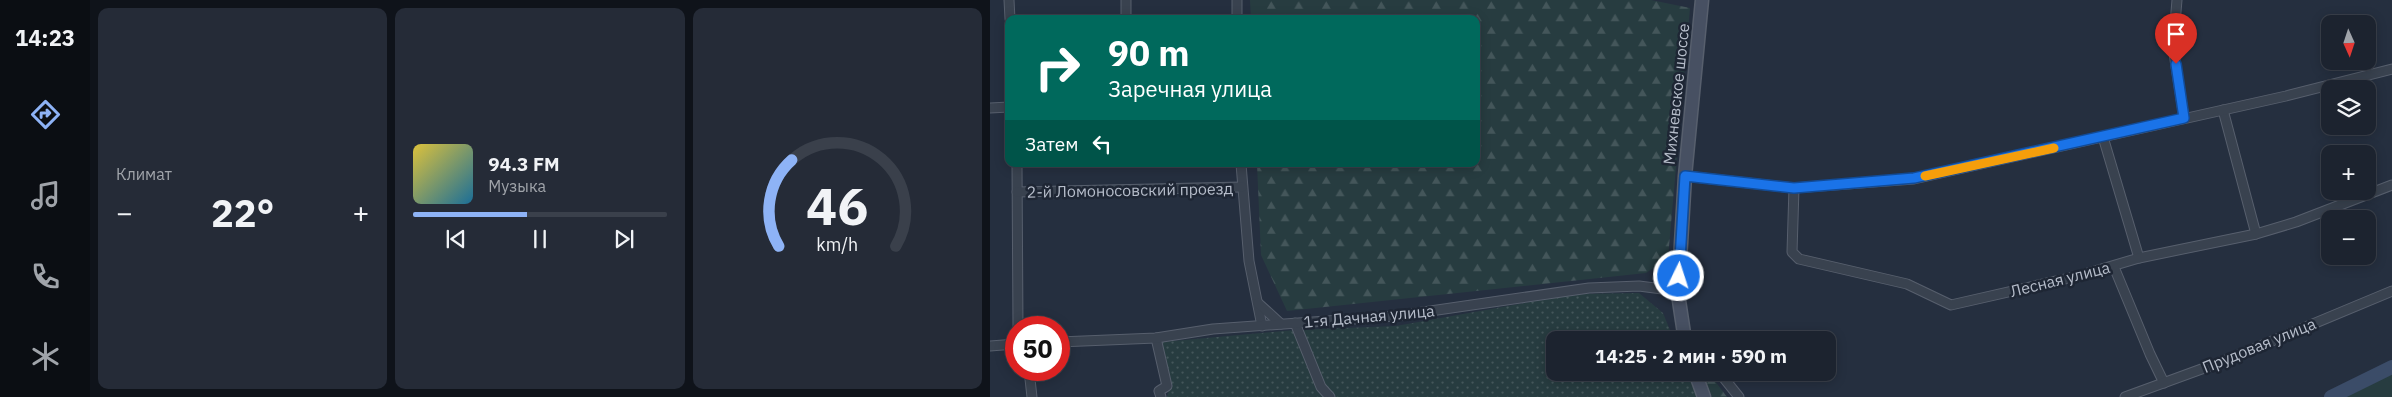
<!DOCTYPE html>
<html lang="ru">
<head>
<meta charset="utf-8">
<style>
  body { margin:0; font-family:"IBM Plex Sans",sans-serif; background:#252b37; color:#f1f3f6; height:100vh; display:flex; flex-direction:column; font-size:19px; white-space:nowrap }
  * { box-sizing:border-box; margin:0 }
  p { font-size:16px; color:#a0a4aa }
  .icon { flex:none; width:28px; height:28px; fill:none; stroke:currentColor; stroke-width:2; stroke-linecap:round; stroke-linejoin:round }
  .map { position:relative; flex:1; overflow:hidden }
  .drawer { display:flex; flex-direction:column; gap:8px; padding:8px; background:#0f131a; width:900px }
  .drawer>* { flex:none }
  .hud { position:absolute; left:15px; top:15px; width:475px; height:152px; border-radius:10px; box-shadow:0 2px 12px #0003,0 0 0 1px #3a404b; background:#00695c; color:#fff; overflow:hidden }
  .needle { width:32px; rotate:177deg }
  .fabs { position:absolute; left:1331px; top:15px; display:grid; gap:10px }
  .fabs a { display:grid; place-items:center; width:55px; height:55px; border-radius:10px; background:#1c232f; box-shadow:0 2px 12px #0003,0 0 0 1px #3a404b; font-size:25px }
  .speed { position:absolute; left:15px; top:316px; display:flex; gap:10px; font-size:25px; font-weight:700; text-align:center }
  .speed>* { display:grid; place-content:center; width:65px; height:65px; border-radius:50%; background:#1c232f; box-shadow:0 2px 12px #0003,0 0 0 1px #3a404b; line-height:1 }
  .speed .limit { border:8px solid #d22; background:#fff; color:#111 }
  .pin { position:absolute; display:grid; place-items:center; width:42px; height:42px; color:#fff; margin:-51px -21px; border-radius:50% 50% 50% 0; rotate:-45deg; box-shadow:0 0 5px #0007 }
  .pin .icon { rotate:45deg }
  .me { position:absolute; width:55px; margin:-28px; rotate:4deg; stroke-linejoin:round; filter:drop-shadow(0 0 4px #0008) }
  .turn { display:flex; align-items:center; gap:18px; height:105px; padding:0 20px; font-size:22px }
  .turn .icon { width:65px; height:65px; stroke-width:2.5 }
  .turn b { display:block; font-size:35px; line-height:42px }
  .then { display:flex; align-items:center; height:48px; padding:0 20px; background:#0003; gap:10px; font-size:19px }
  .big { font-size:38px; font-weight:800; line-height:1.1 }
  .drawer .widget { flex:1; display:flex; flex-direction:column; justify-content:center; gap:8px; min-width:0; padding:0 18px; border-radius:10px; background:#252b37 }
  .drawer .dial { align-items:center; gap:0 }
  .dial svg { height:130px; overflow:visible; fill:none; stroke:#3a404b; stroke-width:7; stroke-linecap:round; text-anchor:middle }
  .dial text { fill:#f1f3f6; stroke:none }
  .song { display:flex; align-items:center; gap:15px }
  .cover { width:60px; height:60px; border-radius:8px; background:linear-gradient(135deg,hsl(50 70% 55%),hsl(200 70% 35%)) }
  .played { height:5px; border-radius:2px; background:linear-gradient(90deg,#8eb3f6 45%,#3a404b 45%) }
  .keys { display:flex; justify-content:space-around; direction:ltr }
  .heat { display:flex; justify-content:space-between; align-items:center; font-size:28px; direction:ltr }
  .drawer .tiles { flex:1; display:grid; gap:8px; grid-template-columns:repeat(3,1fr) }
  .trip { position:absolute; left:556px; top:331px; width:290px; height:50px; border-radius:10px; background:#1c232f; box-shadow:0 2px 12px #0003,0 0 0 1px #3a404b; font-weight:800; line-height:50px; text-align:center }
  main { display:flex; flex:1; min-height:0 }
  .dock { display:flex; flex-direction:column; width:90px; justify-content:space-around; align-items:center; background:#0b0e13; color:#a0a4aa }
  .dock .icon { width:35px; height:35px }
  .dock .selected { color:#8eb3f6 }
  .dock b { font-size:22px; color:#f1f3f6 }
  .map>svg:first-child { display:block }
  .green { fill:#273c40 }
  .forest { fill:url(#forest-firs) }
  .park { fill:url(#park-dots) }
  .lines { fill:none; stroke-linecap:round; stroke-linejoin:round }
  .river { stroke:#3b4c68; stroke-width:14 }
  .minor-casing { stroke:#575f6d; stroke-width:11 }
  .secondary-casing { stroke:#575f6d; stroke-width:15 }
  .minor { stroke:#39424f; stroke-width:9 }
  .secondary { stroke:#475062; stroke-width:12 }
  .route-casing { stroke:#114b97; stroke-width:12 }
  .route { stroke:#1a73e8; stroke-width:9 }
  .slow { stroke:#f59e0b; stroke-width:9 }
  .labels { text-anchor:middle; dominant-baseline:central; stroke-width:5; stroke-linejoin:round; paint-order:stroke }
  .street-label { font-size:16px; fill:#b6bdca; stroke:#1e2634 }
</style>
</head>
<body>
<main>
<nav class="dock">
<b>14:23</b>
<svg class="icon selected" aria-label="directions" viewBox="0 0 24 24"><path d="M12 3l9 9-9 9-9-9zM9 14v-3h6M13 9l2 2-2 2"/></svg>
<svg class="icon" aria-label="music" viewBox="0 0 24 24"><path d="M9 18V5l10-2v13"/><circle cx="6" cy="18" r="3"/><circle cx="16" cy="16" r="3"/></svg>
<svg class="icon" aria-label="phone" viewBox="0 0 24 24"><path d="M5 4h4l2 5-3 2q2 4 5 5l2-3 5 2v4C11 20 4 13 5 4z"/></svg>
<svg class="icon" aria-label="climate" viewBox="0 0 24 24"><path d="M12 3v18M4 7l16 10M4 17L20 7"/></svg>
</nav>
<section class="drawer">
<div class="tiles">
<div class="widget"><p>Климат</p>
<div class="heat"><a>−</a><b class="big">22°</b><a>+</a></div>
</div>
<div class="widget">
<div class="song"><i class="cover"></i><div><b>94.3 FM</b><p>Музыка</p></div></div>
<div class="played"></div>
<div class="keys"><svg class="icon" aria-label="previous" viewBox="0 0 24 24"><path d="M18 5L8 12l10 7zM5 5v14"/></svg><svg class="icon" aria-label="pause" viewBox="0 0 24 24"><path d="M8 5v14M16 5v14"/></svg><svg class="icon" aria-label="next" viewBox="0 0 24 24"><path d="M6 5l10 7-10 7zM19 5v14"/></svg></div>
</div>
<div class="widget dial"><svg viewBox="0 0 100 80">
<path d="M14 69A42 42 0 1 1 86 69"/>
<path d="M14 69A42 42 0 0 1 22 16" stroke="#8eb3f6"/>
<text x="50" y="56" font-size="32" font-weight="700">46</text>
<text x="50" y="72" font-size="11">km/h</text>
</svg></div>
</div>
</section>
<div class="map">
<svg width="1402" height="397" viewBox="0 0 1402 397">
  <defs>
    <pattern id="forest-firs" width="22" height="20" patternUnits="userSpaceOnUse" patternTransform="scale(1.25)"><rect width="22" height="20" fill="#273c40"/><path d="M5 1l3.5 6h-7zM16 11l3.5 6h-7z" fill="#44565a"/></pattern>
    <pattern id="park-dots" width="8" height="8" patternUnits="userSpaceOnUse" patternTransform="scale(1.25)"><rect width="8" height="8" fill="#273c40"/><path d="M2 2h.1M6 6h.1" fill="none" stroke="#44565a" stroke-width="1.8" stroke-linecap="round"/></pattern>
  </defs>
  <rect width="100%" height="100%" fill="#252f3f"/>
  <polygon class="green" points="1402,373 1402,397 1351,397"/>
  <g class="forest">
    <polygon points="260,0 661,0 700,8 678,258 656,273 297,311 271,255 267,164 486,164 486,19 261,19"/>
    <polygon points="713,373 719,373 737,397 722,397"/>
  </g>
  <polygon class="park" points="649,293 673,313 684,340 565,340 565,372 697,373 707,397 177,397 181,383 172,342 305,330 406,326 584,294"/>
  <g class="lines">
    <polyline class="river" points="1341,397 1402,367"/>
    <defs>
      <g id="minor">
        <polyline points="19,0 20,19"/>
        <polyline points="136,0 136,19"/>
        <polyline points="247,0 247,19"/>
        <polyline points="1187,0 1183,47 1194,118"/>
        <polyline points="0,108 19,107"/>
        <polyline points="1233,110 1266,234"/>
        <polyline points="1113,137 1149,258"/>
        <polyline points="27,164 28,328"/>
        <polyline points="251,164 259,261 272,326"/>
        <polyline points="695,176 804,188 924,179 1296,96 1402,69"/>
        <polyline points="804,188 802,252 809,259 917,284 961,305 1088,276 1149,258 1266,234 1306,222 1402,185"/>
        <polyline points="27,192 252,187"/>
        <polyline points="1124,267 1160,354 1174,383"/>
        <polyline points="268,303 291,324"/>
        <polyline points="305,323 331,387 340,397"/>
        <polyline points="166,338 177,386 169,391 171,397"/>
        <polyline points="69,342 166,338 223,329 406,316 599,288 649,286 680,290 688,294"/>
        <polyline points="0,346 26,344"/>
        <polyline points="39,370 42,397"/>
        <polyline points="729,372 749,397"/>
        <polyline points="1135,397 1239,359 1402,291"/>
      </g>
      <g id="secondary">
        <polyline points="695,340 688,294 695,176 712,0"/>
        <polyline points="705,372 714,397"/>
      </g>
    </defs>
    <use href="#minor" class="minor-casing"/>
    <use href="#secondary" class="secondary-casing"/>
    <use href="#minor" class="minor"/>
    <use href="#secondary" class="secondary"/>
  </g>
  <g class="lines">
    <defs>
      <polyline id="route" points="689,276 695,176 804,188 924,178 1194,118 1186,64"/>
    </defs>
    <use href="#route" class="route-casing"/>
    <use href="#route" class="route"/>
    <polyline class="slow" points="935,176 1064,148"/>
  </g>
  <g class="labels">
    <g class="street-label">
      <text transform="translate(686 94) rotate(-84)">Михневское шоссе</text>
      <text transform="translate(140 190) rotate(-1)">2-й Ломоносовский проезд</text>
      <text transform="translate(1070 279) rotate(-14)">Лесная улица</text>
      <text transform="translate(379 316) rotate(-5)">1-я Дачная улица</text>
      <text transform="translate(1269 345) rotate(-22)">Прудовая улица</text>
    </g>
  </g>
</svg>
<div class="fabs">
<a><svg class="needle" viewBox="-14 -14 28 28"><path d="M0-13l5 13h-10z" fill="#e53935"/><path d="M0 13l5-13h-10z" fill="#a0a4aa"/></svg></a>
<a><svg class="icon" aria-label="layers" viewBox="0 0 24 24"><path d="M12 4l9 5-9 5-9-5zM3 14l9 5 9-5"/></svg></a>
<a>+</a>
<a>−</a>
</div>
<div class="speed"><div class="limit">50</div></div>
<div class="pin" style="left:1186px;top:64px;background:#d93025"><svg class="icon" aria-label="arrive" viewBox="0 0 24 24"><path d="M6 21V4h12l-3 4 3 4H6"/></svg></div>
<svg class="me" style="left:689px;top:276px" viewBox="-20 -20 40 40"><circle r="17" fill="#1a73e8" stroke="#fff" stroke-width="3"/><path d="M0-11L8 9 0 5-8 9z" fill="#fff"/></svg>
<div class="trip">14:25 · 2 мин · 590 m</div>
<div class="hud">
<div class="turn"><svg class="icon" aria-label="right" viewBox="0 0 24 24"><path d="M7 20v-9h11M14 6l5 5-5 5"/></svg><div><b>90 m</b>Заречная улица</div></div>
<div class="then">Затем<svg class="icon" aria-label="left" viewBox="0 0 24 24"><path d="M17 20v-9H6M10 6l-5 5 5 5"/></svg></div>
</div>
</div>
</main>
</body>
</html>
